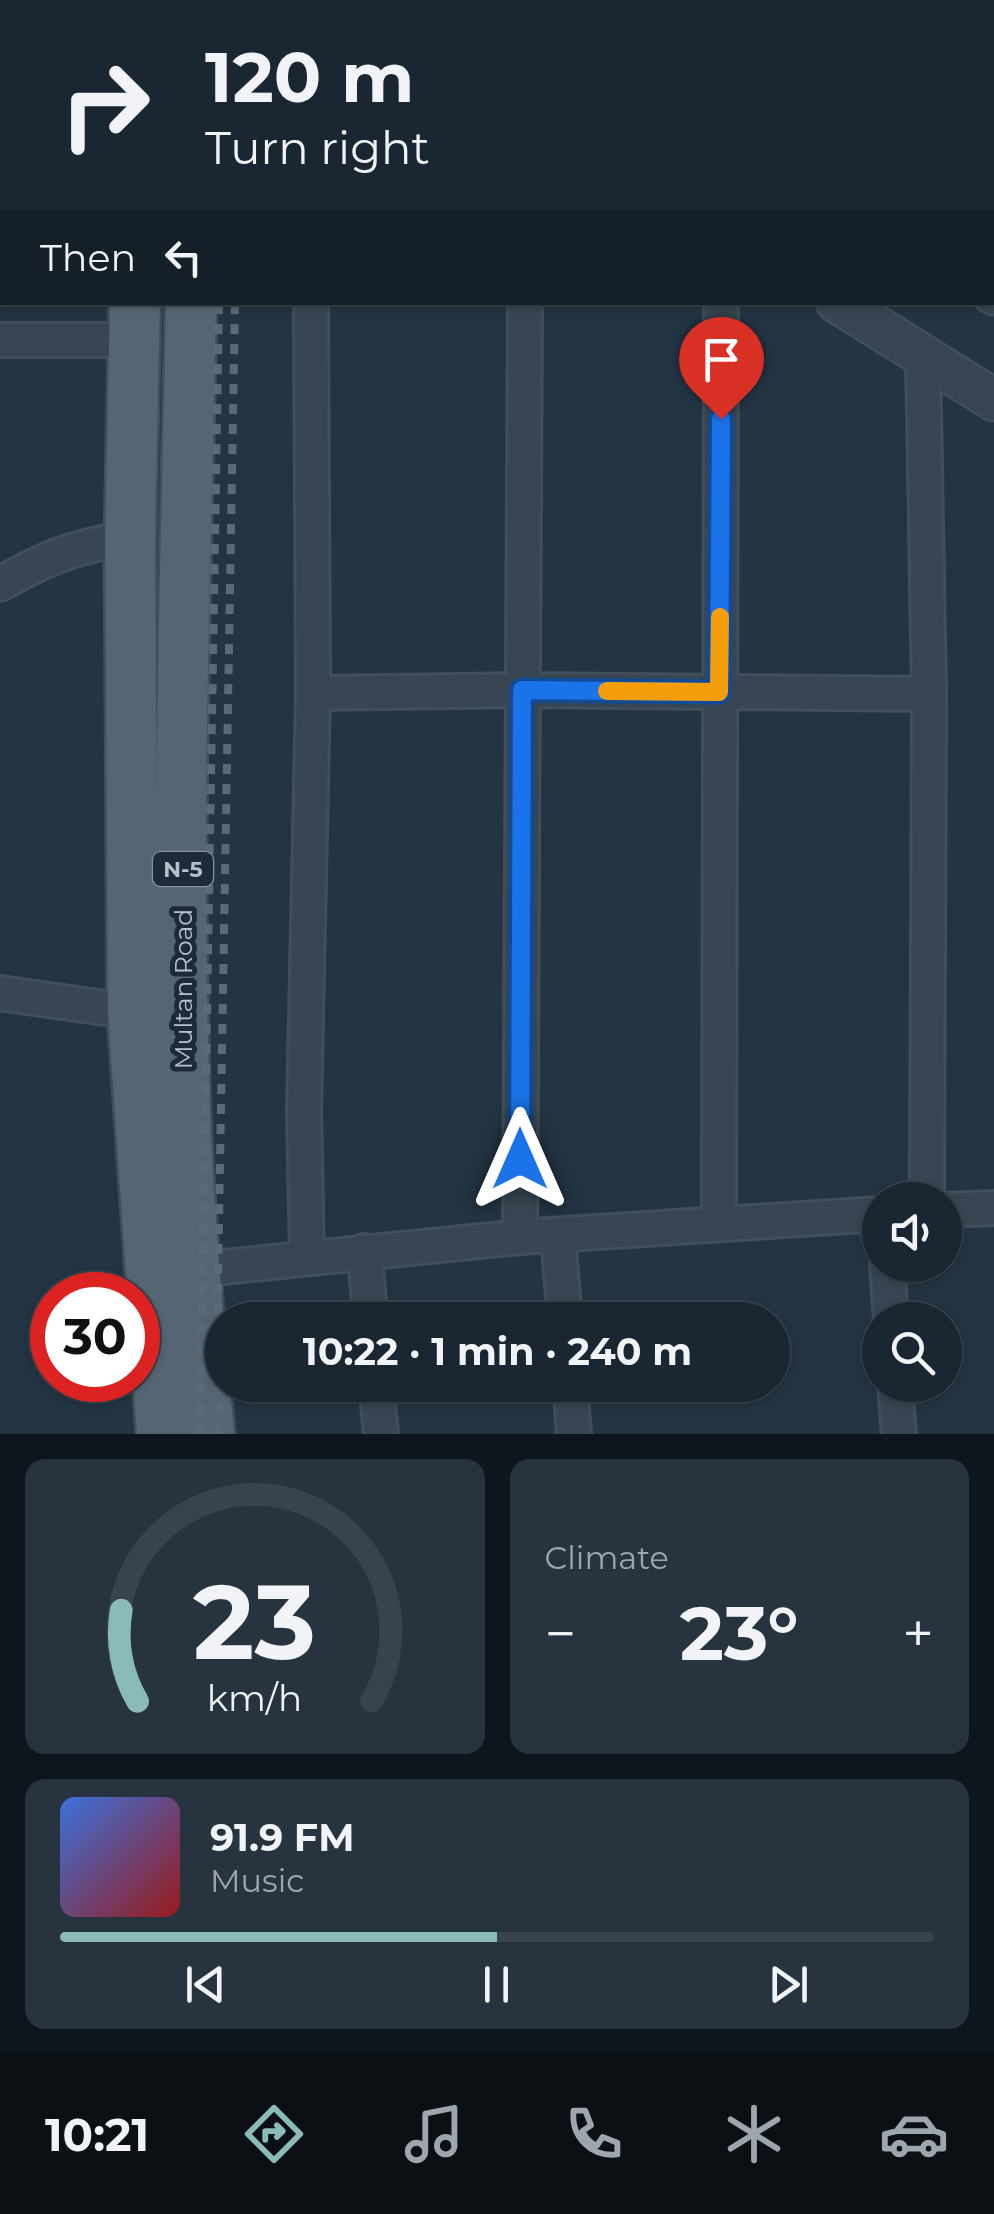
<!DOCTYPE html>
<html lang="en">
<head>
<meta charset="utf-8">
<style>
  body { margin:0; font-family:Montserrat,sans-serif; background:#27333e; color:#f1f3f6; height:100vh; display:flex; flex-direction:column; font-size:38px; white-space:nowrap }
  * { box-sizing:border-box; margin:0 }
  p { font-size:32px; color:#9fa5ac }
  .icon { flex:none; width:55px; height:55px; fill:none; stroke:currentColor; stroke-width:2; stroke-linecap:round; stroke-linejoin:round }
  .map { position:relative; height:1434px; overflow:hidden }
  .sheet { display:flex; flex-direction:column; gap:25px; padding:25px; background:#0e151c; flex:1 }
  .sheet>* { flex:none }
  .banner { position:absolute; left:0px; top:0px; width:995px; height:305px; box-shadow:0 2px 8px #0004,0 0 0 2px #38444d; background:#1a2732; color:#f1f3f6; overflow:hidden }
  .fabs { position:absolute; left:862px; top:1182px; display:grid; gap:20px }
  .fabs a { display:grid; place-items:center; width:100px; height:100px; border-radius:50%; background:#1a2732; box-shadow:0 2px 8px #0004,0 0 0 2px #38444d; font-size:50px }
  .speed { position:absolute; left:30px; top:1272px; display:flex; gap:20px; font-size:50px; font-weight:700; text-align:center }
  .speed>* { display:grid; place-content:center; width:130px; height:130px; border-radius:50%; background:#1a2732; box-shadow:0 2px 8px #0004,0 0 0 2px #38444d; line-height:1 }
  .speed .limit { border:15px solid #d22; background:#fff; color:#111 }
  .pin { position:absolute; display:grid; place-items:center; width:85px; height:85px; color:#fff; margin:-102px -42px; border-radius:50% 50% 50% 0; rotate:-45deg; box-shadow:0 0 10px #0007 }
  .pin .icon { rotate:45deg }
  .me { position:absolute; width:110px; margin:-55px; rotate:0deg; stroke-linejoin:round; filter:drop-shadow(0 0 8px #0008) }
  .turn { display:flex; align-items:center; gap:35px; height:210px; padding:0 40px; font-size:45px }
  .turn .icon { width:130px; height:130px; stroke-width:2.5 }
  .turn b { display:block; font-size:70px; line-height:85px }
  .then { display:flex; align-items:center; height:95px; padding:0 40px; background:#0003; gap:20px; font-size:38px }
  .big { font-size:75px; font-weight:700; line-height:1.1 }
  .sheet .card { flex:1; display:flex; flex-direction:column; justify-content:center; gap:15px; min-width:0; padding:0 35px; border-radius:20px; background:#27333e }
  .sheet .dial { align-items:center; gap:0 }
  .dial svg { height:260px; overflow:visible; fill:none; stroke:#38444d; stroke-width:7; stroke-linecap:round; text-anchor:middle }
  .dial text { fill:#f1f3f6; stroke:none }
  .song { display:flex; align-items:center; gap:30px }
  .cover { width:120px; height:120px; border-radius:15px; background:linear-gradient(135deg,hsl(220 70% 55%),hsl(0 70% 35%)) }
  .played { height:10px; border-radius:5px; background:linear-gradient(90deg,#8bbbb9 50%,#38444d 50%) }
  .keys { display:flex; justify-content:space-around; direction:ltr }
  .heat { display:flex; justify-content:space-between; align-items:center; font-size:55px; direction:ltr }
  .sheet .tiles { flex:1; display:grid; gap:25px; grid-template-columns:1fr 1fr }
  .card:last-child { grid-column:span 2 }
  .trip { position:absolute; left:205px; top:1302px; width:585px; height:100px; border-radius:50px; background:#1a2732; box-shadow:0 2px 8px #0004,0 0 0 2px #38444d; font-weight:700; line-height:100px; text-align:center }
  .tab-bar { display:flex; height:160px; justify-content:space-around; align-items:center; background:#0a1014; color:#9fa5ac }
  .tab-bar .icon { width:70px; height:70px }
  .tab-bar .current { color:#8bbbb9 }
  .tab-bar b { font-size:45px; color:#f1f3f6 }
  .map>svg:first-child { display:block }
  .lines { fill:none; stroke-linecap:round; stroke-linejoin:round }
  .minor-casing { stroke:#414f5b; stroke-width:38 }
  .tertiary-casing { stroke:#414f5b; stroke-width:45 }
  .primary-casing { stroke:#414f5b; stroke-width:55 }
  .minor { stroke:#374652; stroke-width:32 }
  .tertiary { stroke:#374652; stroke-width:40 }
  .primary { stroke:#556572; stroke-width:50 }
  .rail { stroke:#596a79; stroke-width:8; stroke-dasharray:10 10; stroke-linecap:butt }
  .route-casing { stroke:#114b97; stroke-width:25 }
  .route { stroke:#1a73e8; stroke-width:18 }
  .slow { stroke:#f59e0b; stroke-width:18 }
  .labels { text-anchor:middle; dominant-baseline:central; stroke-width:10; stroke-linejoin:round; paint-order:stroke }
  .shield { fill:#1c2b37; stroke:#86939f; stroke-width:2.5 }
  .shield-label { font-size:22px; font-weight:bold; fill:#b4c0cc }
  .street-label { font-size:25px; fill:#b4c0cc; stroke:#1c2b37 }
</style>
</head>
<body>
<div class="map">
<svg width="994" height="1434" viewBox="0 0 994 1434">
  <rect width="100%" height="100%" fill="#233443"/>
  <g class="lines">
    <defs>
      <g id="minor">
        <polyline points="309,0 309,2"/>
        <polyline points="992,10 994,8"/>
        <polyline points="992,57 994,58"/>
        <polyline points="0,340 135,340"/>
        <polyline points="923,357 929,694 927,1200"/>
        <path d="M 0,584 C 48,557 75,546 130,538"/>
        <polyline points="313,693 523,690 929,694"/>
        <polyline points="0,993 133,1012"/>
        <polyline points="945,1210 994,1208"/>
        <polyline points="719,1224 721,302"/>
        <polyline points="520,1237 525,302"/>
        <polyline points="558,1237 565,1320"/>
        <polyline points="364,1251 371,1320"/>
        <polyline points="307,1257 304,1111 313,693 311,302"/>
        <polyline points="887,1265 891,1320"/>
        <polyline points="194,1270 520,1237 880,1214"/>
        <polyline points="376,1385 381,1434"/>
        <polyline points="570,1385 574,1434"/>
        <polyline points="895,1385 899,1434"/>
      </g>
      <g id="tertiary">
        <polyline points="376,0 380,2"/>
        <polyline points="552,0 556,2"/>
        <polyline points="0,163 2,163"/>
        <polyline points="992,293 994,294"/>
        <polyline points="837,302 994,400"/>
      </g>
      <g id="primary">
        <polyline points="135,2 135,0"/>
        <polyline points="194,2 194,0"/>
        <polyline points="135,302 130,538 133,1012 162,1434"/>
        <path d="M 191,302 C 186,561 176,821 184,1080 C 187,1198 198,1316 209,1434"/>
      </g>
    </defs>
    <use href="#minor" class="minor-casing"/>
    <use href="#tertiary" class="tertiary-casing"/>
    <use href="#primary" class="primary-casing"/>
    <use href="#minor" class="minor"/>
    <use href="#tertiary" class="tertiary"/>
    <use href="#primary" class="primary"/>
    <g class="rail">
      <polyline points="246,0 246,2"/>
      <polyline points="224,2 225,0"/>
      <polyline points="200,1434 219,302"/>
      <polyline points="219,1434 218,1278 235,302"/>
    </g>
  </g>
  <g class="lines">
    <defs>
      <polyline id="route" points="520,1159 522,690 719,692 721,419"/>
    </defs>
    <use href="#route" class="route-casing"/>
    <use href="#route" class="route"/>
    <polyline class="slow" points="607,691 719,692 720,617"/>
  </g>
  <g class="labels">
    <rect class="shield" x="153" y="852" width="60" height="34" rx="8"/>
    <g class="shield-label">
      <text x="183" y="869">N-5</text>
    </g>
    <g class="street-label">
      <text transform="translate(183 989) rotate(-90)">Multan Road</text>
    </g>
  </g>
</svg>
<div class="fabs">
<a><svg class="icon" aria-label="sound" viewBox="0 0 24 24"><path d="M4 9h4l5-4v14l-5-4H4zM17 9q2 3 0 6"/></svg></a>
<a><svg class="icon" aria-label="search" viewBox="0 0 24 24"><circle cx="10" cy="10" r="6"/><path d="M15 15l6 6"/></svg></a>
</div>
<div class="speed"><div class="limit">30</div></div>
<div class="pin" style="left:721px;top:419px;background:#d93025"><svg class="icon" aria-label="arrive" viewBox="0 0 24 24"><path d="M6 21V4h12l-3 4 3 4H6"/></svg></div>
<svg class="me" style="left:520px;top:1159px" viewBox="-20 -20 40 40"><path d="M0-17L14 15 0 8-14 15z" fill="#1a73e8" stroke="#fff" stroke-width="4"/></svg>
<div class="trip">10:22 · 1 min · 240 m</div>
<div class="banner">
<div class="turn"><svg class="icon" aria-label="right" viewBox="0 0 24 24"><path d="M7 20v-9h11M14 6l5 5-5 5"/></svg><div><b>120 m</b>Turn right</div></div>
<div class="then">Then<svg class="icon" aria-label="left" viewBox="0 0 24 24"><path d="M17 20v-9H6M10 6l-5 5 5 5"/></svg></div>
</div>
</div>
<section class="sheet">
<div class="tiles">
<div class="card dial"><svg viewBox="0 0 100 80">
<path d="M14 69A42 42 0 1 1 86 69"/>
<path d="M14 69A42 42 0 0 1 9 41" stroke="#8bbbb9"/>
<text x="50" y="56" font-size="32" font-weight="700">23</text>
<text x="50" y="72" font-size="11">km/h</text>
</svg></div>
<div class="card"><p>Climate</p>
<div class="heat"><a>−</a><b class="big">23°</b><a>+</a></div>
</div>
<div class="card">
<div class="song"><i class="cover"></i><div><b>91.9 FM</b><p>Music</p></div></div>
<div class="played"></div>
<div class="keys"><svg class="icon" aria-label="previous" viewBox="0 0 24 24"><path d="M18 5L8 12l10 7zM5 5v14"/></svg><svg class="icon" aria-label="pause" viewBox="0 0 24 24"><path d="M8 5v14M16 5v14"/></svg><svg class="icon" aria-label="next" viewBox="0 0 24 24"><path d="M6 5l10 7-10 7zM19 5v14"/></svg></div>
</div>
</div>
</section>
<nav class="tab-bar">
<b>10:21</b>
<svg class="icon current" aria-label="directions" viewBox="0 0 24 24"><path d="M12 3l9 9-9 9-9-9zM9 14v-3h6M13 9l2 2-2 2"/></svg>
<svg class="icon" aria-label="music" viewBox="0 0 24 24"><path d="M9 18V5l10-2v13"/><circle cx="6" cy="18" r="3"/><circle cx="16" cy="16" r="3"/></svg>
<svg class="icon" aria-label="phone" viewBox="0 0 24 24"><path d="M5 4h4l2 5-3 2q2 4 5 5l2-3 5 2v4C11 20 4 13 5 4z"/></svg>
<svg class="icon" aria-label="climate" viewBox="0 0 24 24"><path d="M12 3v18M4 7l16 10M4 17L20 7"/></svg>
<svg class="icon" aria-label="car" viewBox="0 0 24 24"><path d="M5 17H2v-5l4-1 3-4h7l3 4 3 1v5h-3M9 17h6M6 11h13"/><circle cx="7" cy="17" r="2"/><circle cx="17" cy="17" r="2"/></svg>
</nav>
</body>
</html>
